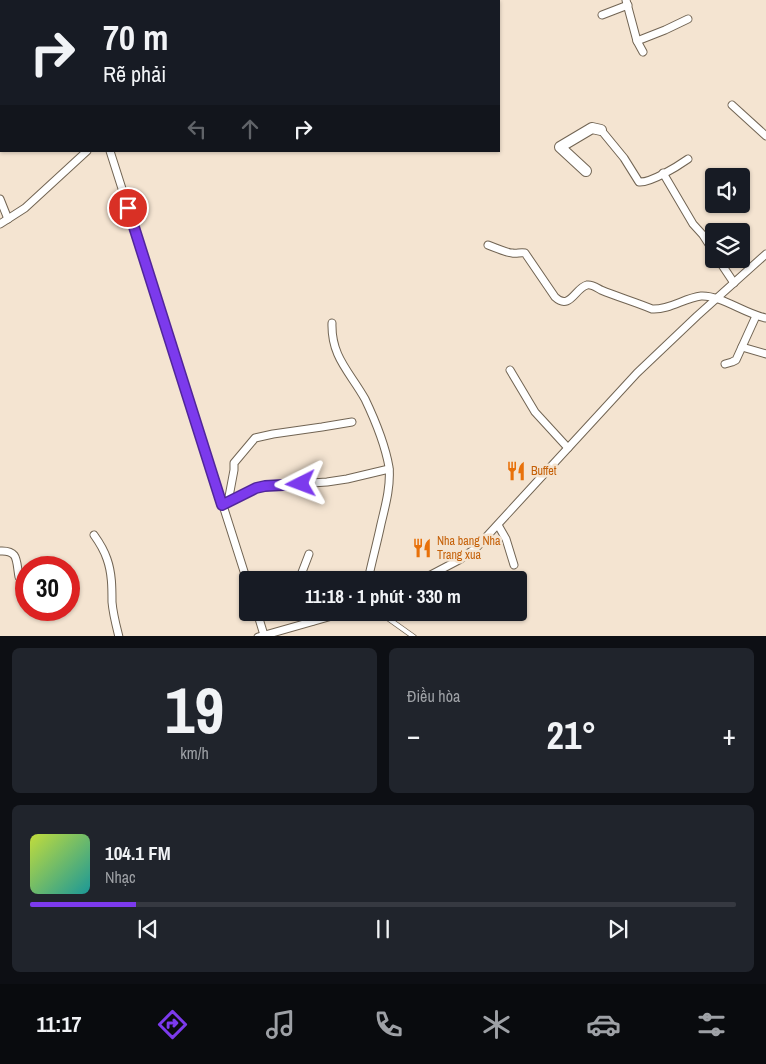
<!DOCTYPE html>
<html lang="vi">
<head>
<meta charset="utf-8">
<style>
  body { margin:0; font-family:"Archivo Narrow",sans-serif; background:#20242c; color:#f1f3f6; height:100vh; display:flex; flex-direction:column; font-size:19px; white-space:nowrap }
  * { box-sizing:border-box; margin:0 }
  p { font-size:16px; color:#9ea1a6 }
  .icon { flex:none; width:28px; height:28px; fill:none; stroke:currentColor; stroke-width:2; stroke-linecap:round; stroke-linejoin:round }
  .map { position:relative; height:636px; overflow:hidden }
  .side { display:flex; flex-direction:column; gap:12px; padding:12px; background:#0d0f14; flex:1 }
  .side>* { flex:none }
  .banner { position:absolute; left:0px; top:0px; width:500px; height:152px; box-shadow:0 1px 4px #0004; background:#171b24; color:#f1f3f6; overflow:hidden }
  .fabs { position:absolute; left:705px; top:168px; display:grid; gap:10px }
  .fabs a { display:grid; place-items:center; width:45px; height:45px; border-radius:5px; background:#171b24; box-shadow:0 1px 4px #0004; font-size:25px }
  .speed { position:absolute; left:15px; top:556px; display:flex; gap:10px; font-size:25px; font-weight:700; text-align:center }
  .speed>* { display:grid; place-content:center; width:65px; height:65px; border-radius:50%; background:#171b24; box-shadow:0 1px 4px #0004; line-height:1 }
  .speed .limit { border:8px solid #d22; background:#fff; color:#111 }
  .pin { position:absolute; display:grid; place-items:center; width:42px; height:42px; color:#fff; margin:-21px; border:2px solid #fff; border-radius:50%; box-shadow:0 1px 5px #0007 }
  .me { position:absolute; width:55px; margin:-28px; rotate:267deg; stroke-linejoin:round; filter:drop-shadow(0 0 4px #0008) }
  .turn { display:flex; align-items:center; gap:18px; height:105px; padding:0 20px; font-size:22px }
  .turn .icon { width:65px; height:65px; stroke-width:2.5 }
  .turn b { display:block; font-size:35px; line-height:42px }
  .lanes { display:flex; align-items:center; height:48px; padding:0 20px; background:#0003; justify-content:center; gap:25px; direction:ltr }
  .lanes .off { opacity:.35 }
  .big { font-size:38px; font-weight:700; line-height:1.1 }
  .side .card { flex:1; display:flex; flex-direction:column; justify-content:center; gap:8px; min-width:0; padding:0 18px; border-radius:8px; background:#20242c }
  .side .dial { align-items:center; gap:0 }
  .dial b { font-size:65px; line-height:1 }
  .song { display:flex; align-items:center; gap:15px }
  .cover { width:60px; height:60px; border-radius:8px; background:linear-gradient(135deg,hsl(70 70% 55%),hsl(180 70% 35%)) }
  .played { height:5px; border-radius:2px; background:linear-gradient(90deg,#7c3aed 15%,#363941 15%) }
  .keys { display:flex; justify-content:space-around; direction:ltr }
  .heat { display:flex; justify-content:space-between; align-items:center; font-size:28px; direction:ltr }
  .side .tiles { flex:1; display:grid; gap:12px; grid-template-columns:1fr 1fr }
  .card:last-child { grid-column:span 2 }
  .trip { position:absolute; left:239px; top:571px; width:288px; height:50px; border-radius:5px; background:#171b24; box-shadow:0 1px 4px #0004; font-weight:700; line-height:50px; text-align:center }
  .menu { display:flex; height:80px; justify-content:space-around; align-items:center; background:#090b0e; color:#9ea1a6 }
  .menu .icon { width:35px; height:35px }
  .menu .active { color:#7c3aed }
  .menu b { font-size:22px; color:#f1f3f6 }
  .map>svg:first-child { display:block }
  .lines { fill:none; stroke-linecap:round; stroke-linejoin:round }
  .lane-casing { stroke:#716453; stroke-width:5.5 }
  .street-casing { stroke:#716453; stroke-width:9 }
  .secondary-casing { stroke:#716453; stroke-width:12 }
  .lane { stroke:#fff; stroke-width:4 }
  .street { stroke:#fff; stroke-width:7 }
  .secondary { stroke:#fff; stroke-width:10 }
  .route-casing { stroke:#51269a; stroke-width:12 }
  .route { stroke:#7c3aed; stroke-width:9 }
  .labels { text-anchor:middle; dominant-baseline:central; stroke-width:5; stroke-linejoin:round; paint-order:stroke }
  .food-label { font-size:12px; fill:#c56008; stroke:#f4e4d1; text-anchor:start }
</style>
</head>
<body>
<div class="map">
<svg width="766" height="637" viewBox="0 0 766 637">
  <rect width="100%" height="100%" fill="#f4e4d1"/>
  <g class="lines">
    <defs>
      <polyline id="lane" points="379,612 414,637"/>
      <g id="street">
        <polyline points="626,0 637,41 643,52"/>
        <polyline points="602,15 628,5"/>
        <polyline points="637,41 665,30 688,19"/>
        <polyline points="732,105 766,136"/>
        <path d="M 601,130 L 624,158 L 639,182 C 651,183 678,166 688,159"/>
        <polyline points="110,151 248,584"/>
        <polyline points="663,173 693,224 703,235 714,252"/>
        <polyline points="0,199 8,219"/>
        <polyline points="0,224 25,208 87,151"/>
        <path d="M 488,245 C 493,247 508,253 512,253 C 517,254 520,252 525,253 L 555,297 C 570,311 575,288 587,285 C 592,284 597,288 601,290 C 618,297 635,302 652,309 C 670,310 684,298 701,296 C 721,295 745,314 766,318"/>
        <polyline points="718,259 734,283"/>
        <path d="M 332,323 C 331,357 350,372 365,399 C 375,420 385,444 389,467 C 391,486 385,507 381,524 C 377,543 372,561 368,580"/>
        <polyline points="742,347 766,354"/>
        <polyline points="725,364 732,362 736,360 756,316"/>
        <polyline points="510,370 535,412 568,448"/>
        <polyline points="228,502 234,470 234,463 255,438 273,434 322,427 352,422"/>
        <polyline points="222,505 256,488 265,486 327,482 347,479 389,469"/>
        <polyline points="498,525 506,539 514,565"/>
        <path d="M 94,535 C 99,542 104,550 107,559 C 112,573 112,588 112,602 C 113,614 116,625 119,637"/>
        <path d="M 0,551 C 19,550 16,561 19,577"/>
        <polyline points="299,580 309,554"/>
        <polyline points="421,580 459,560 476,548 637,373 697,316 766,254"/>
        <polyline points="257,612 264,635"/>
        <polyline points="310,612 313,621"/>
        <polyline points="258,637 346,612"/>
      </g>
      <polyline id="secondary" points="586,171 560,147 592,128 601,130"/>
    </defs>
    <use href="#lane" class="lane-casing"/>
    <use href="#street" class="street-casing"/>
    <use href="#secondary" class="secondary-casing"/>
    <use href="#lane" class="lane"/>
    <use href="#street" class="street"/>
    <use href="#secondary" class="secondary"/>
  </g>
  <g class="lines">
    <defs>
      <polyline id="route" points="128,208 222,505 256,488 265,486 301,484"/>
    </defs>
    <use href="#route" class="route-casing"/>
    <use href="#route" class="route"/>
  </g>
  <defs>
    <symbol id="restaurant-bare" viewBox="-9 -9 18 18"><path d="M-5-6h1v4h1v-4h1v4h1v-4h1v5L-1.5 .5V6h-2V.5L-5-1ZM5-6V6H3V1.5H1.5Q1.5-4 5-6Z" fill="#e8710a" stroke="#f4e4d1" stroke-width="2.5" paint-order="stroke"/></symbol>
  </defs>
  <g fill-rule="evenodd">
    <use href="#restaurant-bare" x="502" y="457" width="28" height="28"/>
    <use href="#restaurant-bare" x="408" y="534" width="28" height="28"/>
  </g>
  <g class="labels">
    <g class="food-label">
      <text x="531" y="471">Buffet</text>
      <text x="437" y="541">Nha bang Nha<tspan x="437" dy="14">Trang xua</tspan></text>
    </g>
  </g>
</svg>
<div class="fabs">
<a><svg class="icon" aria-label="sound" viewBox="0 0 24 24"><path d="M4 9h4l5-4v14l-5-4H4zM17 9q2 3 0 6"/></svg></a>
<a><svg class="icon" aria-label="layers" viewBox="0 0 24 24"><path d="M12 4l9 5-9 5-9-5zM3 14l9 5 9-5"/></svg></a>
</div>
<div class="speed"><div class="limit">30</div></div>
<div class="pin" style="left:128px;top:208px;background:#d93025"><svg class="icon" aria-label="arrive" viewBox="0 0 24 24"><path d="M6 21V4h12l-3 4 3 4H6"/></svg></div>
<svg class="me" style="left:301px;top:484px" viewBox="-20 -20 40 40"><path d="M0-17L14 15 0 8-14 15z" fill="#7c3aed" stroke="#fff" stroke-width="4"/></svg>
<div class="trip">11:18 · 1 phút · 330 m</div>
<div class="banner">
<div class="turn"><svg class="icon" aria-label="right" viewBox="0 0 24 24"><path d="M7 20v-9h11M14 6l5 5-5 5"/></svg><div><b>70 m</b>Rẽ phải</div></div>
<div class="lanes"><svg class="icon off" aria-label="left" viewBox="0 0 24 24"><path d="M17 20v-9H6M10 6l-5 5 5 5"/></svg><svg class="icon off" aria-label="ahead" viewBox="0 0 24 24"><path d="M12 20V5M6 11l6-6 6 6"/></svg><svg class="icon" aria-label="right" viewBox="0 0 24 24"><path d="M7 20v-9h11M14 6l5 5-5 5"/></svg></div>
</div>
</div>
<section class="side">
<div class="tiles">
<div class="card dial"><b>19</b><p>km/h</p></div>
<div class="card"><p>Điều hòa</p>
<div class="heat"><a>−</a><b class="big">21°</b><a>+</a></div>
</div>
<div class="card">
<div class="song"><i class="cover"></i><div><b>104.1 FM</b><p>Nhạc</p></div></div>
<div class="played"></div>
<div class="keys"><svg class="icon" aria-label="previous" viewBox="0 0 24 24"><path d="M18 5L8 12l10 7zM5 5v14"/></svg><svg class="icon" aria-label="pause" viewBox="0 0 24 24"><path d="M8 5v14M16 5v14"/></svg><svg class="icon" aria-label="next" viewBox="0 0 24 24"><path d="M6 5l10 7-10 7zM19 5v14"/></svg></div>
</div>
</div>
</section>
<nav class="menu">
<b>11:17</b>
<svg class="icon active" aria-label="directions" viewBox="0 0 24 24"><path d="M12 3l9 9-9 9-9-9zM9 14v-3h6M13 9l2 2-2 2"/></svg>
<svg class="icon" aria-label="music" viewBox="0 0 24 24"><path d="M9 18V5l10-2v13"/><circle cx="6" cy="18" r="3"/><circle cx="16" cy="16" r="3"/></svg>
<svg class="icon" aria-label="phone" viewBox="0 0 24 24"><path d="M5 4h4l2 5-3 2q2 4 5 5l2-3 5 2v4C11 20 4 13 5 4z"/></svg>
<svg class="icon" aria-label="climate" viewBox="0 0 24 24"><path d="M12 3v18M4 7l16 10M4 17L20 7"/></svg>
<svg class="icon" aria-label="car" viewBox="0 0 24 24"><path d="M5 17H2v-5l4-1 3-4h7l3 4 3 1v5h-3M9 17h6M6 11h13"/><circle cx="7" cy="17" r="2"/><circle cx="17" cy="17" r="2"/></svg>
<svg class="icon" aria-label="filters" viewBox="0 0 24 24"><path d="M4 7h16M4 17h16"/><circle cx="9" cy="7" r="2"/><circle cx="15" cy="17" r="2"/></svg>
</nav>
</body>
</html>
